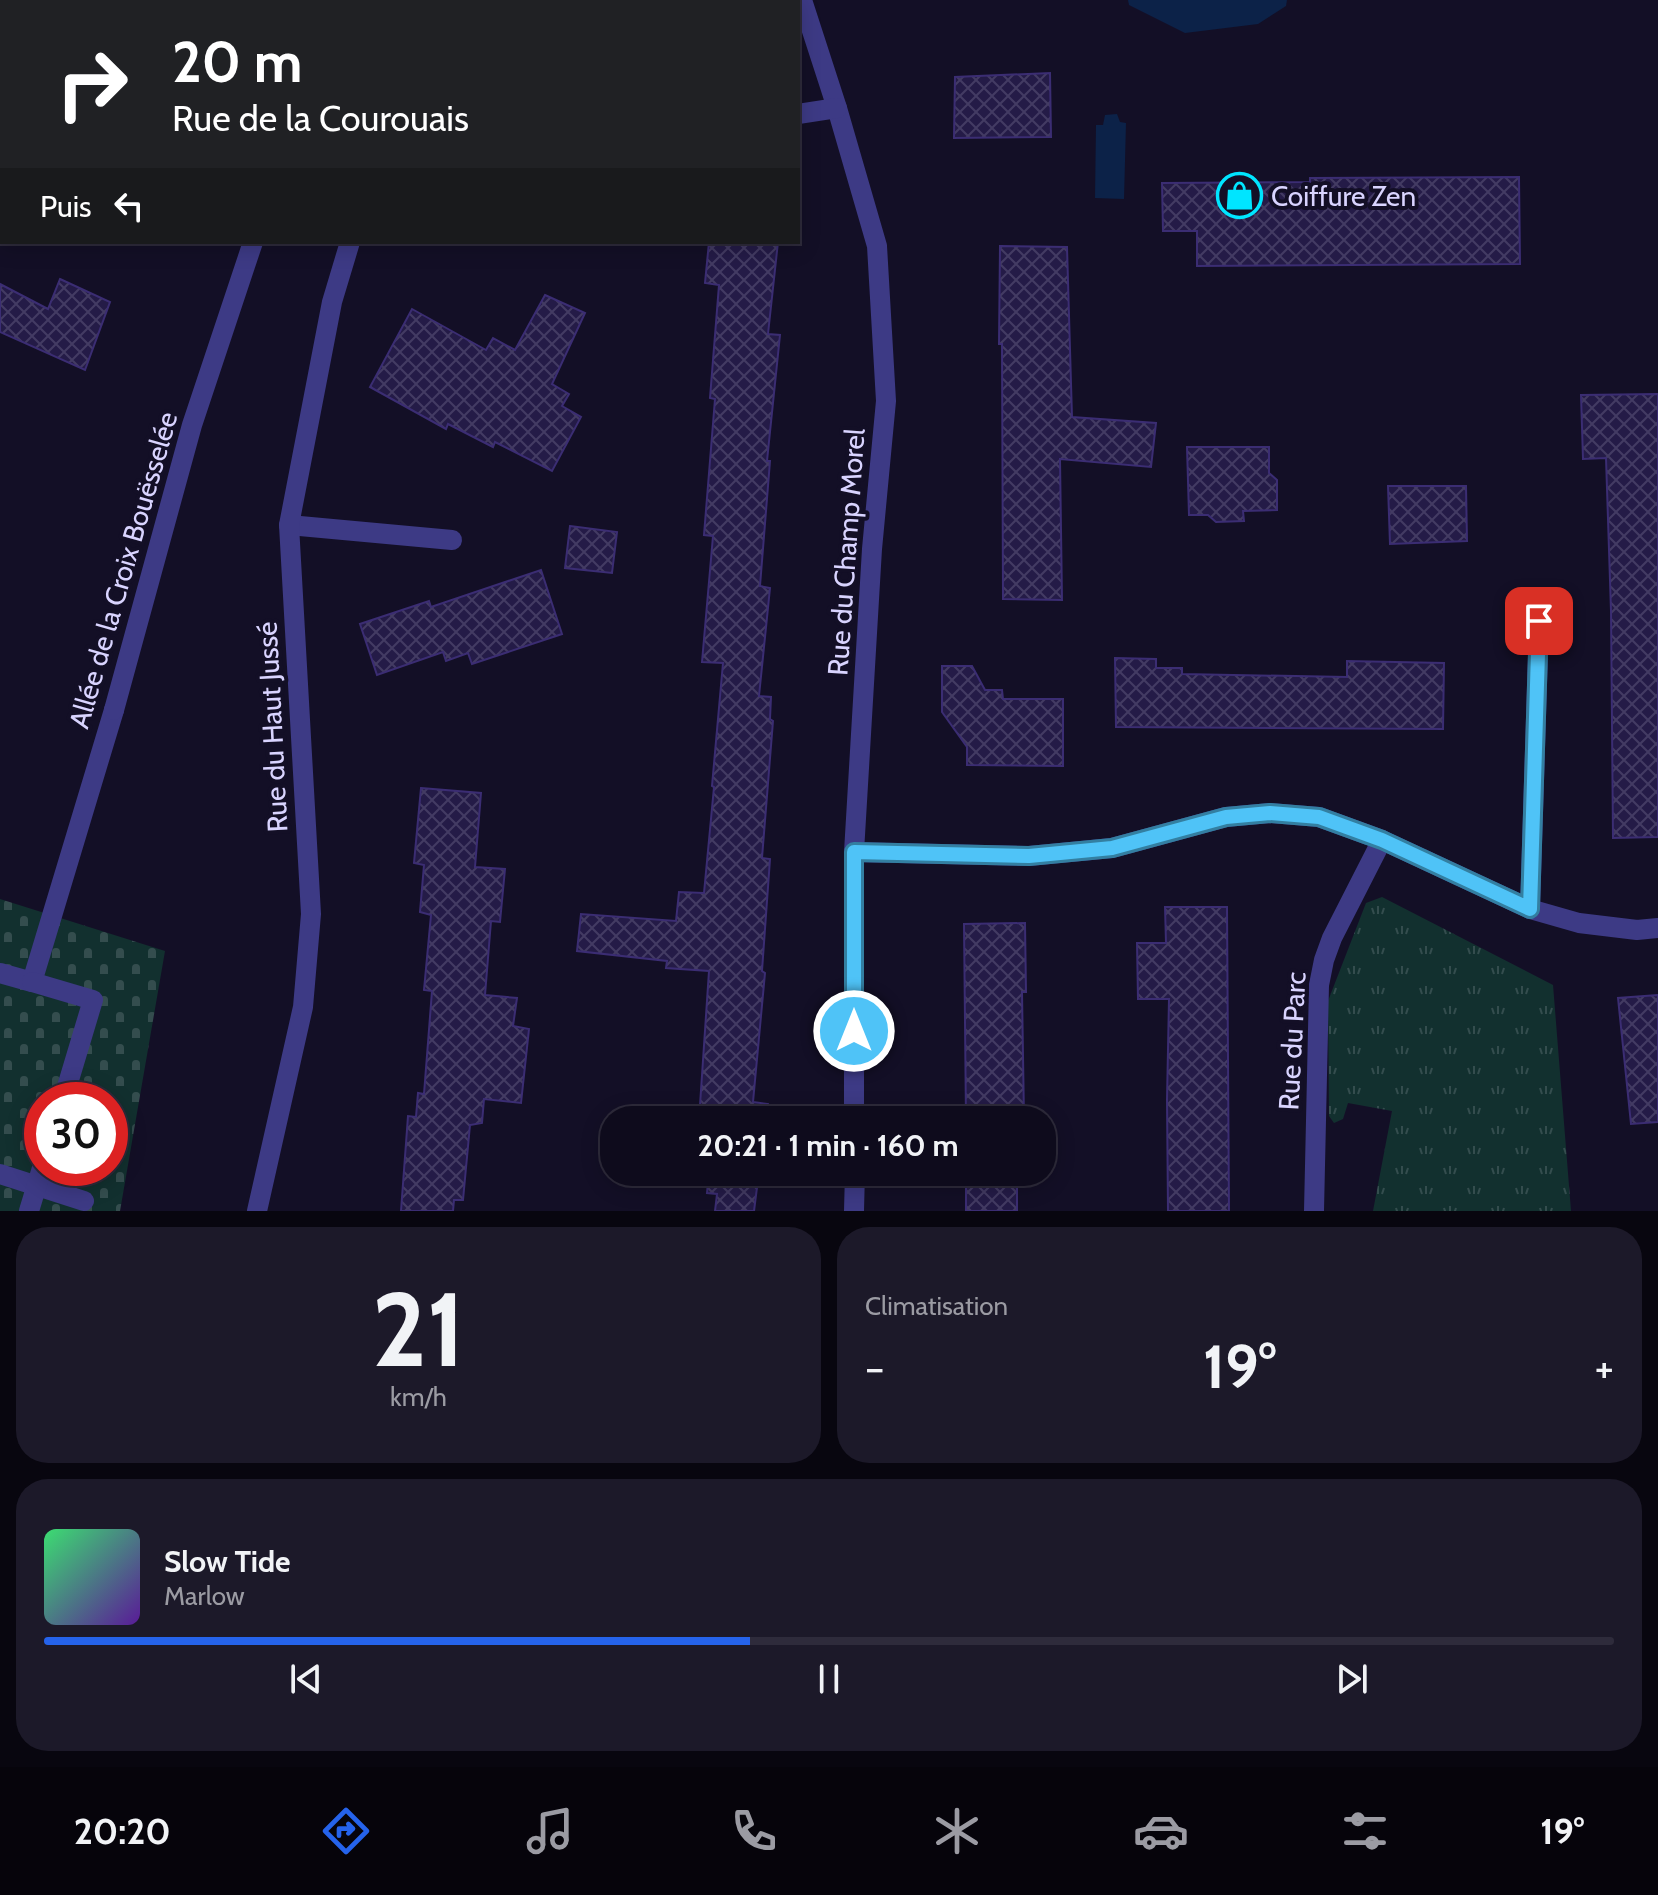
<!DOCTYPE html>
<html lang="fr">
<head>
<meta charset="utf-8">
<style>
  body { margin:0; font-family:Cabin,sans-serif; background:#1c1929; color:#f1f3f6; height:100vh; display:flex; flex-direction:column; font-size:30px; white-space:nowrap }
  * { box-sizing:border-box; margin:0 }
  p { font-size:26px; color:#9b9ba3 }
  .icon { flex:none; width:44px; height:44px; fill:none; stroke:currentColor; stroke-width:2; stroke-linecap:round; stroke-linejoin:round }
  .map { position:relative; height:1211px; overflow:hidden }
  .drawer { display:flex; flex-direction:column; gap:16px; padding:16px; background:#08060f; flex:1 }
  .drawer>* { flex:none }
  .top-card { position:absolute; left:0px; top:0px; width:800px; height:244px; box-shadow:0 4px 20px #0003,0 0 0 2px #2e2b3b; background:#202124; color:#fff; overflow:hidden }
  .speed { position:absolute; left:24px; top:1082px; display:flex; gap:16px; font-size:40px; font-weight:700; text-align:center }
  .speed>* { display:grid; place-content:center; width:104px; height:104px; border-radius:50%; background:#0e0b1c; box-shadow:0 4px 20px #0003,0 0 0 2px #2e2b3b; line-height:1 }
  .speed .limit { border:12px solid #d22; background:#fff; color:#111 }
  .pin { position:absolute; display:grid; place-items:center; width:68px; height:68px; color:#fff; margin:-34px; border-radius:16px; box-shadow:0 4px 12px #0006 }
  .me { position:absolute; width:88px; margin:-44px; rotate:0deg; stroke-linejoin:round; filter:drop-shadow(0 0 6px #0008) }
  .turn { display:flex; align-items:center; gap:28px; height:168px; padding:0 40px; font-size:36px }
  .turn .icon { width:104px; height:104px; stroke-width:2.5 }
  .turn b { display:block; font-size:56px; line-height:68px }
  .then { display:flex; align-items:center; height:76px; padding:0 40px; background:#0003; gap:16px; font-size:30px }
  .big { font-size:60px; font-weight:800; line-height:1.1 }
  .drawer .tile { flex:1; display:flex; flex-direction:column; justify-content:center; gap:12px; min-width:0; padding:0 28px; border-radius:32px; background:#1c1929 }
  .drawer .dial { align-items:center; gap:0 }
  .dial b { font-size:104px; line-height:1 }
  .song { display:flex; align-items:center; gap:24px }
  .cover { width:96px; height:96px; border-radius:12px; background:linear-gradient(135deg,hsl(140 70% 55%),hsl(270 70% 35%)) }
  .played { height:8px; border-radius:4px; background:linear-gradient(90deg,#2563eb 45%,#2e2b3b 45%) }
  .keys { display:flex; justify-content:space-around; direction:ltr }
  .heat { display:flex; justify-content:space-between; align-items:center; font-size:44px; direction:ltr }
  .drawer .tiles { flex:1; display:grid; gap:16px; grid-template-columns:1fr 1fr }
  .tile:last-child { grid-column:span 2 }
  .trip { position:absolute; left:600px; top:1106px; width:456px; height:80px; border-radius:32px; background:#0e0b1c; box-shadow:0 4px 20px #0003,0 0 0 2px #2e2b3b; font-weight:800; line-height:80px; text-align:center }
  .tabs { display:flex; height:128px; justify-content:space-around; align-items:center; background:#06040b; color:#9b9ba3 }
  .tabs .icon { width:56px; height:56px }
  .tabs .on { color:#2563eb }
  .tabs b { font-size:36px; color:#f1f3f6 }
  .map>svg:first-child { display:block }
  .grass { fill:url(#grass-tufts) }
  .cemetery { fill:url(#cemetery-stones); fill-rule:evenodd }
  .water { fill:#0c2248 }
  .building { fill:url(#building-cross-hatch); stroke:#3b2d73; stroke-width:2 }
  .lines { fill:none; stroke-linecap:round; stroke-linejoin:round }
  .lane { stroke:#3d3a85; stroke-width:20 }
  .street { stroke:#3d3a85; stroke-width:20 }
  .route-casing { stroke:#337fa1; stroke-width:20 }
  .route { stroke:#4fc3f7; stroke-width:14 }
  .labels { text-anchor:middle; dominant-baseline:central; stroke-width:8; stroke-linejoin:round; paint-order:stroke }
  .poi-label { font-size:28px; fill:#d9d4ff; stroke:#130f26; text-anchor:start }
  .street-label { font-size:28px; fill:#d9d4ff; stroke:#130f26 }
</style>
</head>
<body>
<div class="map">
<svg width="1658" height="1211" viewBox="0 0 1658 1211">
  <defs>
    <pattern id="grass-tufts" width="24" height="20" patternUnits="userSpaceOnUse" patternTransform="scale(2)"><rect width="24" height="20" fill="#12302f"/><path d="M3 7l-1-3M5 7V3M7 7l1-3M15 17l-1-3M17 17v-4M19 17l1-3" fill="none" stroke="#344d4e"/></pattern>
    <pattern id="cemetery-stones" width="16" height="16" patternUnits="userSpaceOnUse" patternTransform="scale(2)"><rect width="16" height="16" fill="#12302f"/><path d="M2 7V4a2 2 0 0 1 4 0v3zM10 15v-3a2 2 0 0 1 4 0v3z" fill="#344d4e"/></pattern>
    <pattern id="building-cross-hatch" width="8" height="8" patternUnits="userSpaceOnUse" patternTransform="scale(2)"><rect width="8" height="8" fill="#241b47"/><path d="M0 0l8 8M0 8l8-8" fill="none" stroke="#433b63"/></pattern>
  </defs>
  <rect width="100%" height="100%" fill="#130f26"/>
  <g class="grass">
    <polygon points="361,0 715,0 717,2 359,2"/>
    <polygon points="1382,897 1553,985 1571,1211 1373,1211 1392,1111 1348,1103 1343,1119 1334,1123 1329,1116 1328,1001 1366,903"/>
  </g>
  <path class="cemetery" d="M 0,899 L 165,951 L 120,1211 L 0,1211 ZM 42,1100 L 110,1100 L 110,1168 L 42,1168 Z"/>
  <g class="water">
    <polygon points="1128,0 1287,0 1286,6 1258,24 1185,33 1129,5"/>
    <polygon points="1117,114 1120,122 1126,123 1124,199 1095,198 1096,125 1103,125 1105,115"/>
  </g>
  <g class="building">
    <polygon points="1050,73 1051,137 954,138 955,77"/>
    <polygon points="1519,177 1520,264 1197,266 1197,231 1163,231 1162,183 1310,182 1310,178"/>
    <polygon points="709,242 778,242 768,334 780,335 767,461 770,461 760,586 770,588 759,696 771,697 770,719 773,721 762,858 770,859 762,971 765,973 753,1102 768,1104 766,1120 699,1120 709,971 666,968 667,961 577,951 581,914 676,921 679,892 704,893 714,787 712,786 723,663 702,662 713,536 704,535 715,399 710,398 719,285 705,283"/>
    <polygon points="1000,246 1067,247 1072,417 1156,423 1151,467 1060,459 1062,600 1003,599 1002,344 999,344"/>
    <polygon points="60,279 110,302 85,370 0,332 0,284 48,309"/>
    <polygon points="545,295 585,313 552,384 569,394 562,406 581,417 552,471 495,442 493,447 448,424 446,429 370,387 412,309 486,350 493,338 515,350"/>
    <polygon points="1658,394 1658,837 1613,838 1611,611 1606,458 1583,459 1581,395"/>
    <polygon points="1187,447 1269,447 1269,473 1277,480 1277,510 1243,511 1244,521 1216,522 1208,515 1189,515"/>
    <polygon points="1388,486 1466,486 1467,541 1390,544"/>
    <polygon points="570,526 617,532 612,573 565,568"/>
    <polygon points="541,570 562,634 472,664 468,653 446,661 443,652 377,675 360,624 429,601 431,607"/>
    <polygon points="1115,658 1156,659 1156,668 1182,668 1182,674 1347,677 1347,661 1444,663 1443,729 1116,727"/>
    <polygon points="942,666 972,666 985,690 1002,690 1003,699 1063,699 1063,766 967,765 967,747 942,712"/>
    <polygon points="421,788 481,793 475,867 505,869 500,922 491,921 485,995 517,998 513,1026 529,1029 521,1103 484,1099 482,1123 470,1125 463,1200 454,1200 453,1211 401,1211 408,1116 416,1117 418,1093 424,1094 432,991 424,990 431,915 420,912 424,865 414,863"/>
    <polygon points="1165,907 1227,907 1229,1211 1168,1211 1167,1100 1169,999 1138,999 1137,943 1166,943"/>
    <polygon points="1025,923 1026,992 1022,992 1024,1118 1018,1118 1018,1120 966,1120 964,924"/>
    <polygon points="1658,995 1658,1122 1631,1124 1618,998"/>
    <polygon points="709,1172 759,1172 754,1211 715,1211 717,1194 707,1193"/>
    <rect x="966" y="1172" width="51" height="39"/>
  </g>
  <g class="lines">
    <g class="lane">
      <polyline points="289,525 452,540"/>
      <polyline points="0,973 32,982 114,710"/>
      <polyline points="32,982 93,1000 63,1100"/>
      <polyline points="0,1174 84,1201"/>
      <polyline points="29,1211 42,1168"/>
    </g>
    <g class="street">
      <polyline points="802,0 837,108 877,246 886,401 872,549 854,852 854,1120"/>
      <polyline points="327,2 328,0"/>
      <polyline points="798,114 837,108"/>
      <polyline points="114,710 192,425 253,242"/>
      <polyline points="854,852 1029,856 1112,848 1226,817 1270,813 1319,817 1382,840 1530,909 1579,923 1637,930 1658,928"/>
      <polyline points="1530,909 1539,621"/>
      <polyline points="257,1211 303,1007 311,914 289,525 332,302 350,242"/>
      <polyline points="854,1211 855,1172"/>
      <polyline points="1314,1211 1319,985 1324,960 1332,938 1382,840"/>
    </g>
  </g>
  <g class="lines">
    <defs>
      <polyline id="route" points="854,1031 854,852 1029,856 1112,848 1226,817 1270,813 1319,817 1382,840 1530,909 1539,621"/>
    </defs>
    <use href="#route" class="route-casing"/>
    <use href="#route" class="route"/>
  </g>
  <defs>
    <symbol id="shop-ring" viewBox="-11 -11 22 22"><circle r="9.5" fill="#130f26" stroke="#00e5ff" stroke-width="1.5"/><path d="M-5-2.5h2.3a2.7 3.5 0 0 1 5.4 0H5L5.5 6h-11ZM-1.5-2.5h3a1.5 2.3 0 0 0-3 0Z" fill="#00e5ff"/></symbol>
  </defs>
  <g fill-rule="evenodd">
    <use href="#shop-ring" x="1214" y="170" width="51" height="51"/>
  </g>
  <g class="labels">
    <g class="poi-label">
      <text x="1271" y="196">Coiffure Zen</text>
    </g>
    <g class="street-label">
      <text transform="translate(846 552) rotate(-86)">Rue du Champ Morel</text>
      <text transform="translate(123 570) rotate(-74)">Allée de la Croix Bouësselée</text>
      <text transform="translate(272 727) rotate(-93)">Rue du Haut Jussé</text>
      <text transform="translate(1292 1041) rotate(-87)">Rue du Parc</text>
    </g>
  </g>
</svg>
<div class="speed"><div class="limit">30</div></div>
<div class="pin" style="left:1539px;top:621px;background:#d93025"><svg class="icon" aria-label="arrive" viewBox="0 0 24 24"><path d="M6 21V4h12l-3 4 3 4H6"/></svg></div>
<svg class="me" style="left:854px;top:1031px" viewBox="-20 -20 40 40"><circle r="17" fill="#4fc3f7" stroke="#fff" stroke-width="3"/><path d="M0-11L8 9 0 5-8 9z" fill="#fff"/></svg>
<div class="trip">20:21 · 1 min · 160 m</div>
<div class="top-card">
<div class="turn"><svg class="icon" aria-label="right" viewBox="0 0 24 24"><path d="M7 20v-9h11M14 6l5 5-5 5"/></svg><div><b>20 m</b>Rue de la Courouais</div></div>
<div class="then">Puis<svg class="icon" aria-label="left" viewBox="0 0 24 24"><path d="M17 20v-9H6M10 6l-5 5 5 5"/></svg></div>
</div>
</div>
<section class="drawer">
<div class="tiles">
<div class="tile dial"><b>21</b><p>km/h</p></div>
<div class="tile"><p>Climatisation</p>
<div class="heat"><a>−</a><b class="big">19°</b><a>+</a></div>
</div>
<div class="tile">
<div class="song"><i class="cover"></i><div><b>Slow Tide</b><p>Marlow</p></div></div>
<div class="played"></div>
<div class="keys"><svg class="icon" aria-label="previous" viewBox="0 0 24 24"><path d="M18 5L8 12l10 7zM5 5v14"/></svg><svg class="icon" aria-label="pause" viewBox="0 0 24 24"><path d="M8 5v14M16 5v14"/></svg><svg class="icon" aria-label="next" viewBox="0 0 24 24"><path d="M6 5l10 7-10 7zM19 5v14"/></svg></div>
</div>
</div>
</section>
<nav class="tabs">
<b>20:20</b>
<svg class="icon on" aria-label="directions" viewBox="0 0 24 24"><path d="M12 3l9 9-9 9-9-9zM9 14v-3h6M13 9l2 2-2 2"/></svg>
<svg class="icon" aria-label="music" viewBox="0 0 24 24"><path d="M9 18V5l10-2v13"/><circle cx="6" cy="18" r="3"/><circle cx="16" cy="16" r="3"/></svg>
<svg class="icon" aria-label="phone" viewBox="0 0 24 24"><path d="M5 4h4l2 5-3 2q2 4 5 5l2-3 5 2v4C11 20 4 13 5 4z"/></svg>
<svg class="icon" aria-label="climate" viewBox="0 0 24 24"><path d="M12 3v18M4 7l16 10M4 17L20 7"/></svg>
<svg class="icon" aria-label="car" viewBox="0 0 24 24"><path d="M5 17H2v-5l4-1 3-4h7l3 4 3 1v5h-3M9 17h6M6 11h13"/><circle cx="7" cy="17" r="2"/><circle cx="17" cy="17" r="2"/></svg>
<svg class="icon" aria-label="filters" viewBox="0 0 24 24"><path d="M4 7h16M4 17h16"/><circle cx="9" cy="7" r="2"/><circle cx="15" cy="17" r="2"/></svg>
<b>19°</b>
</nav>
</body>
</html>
